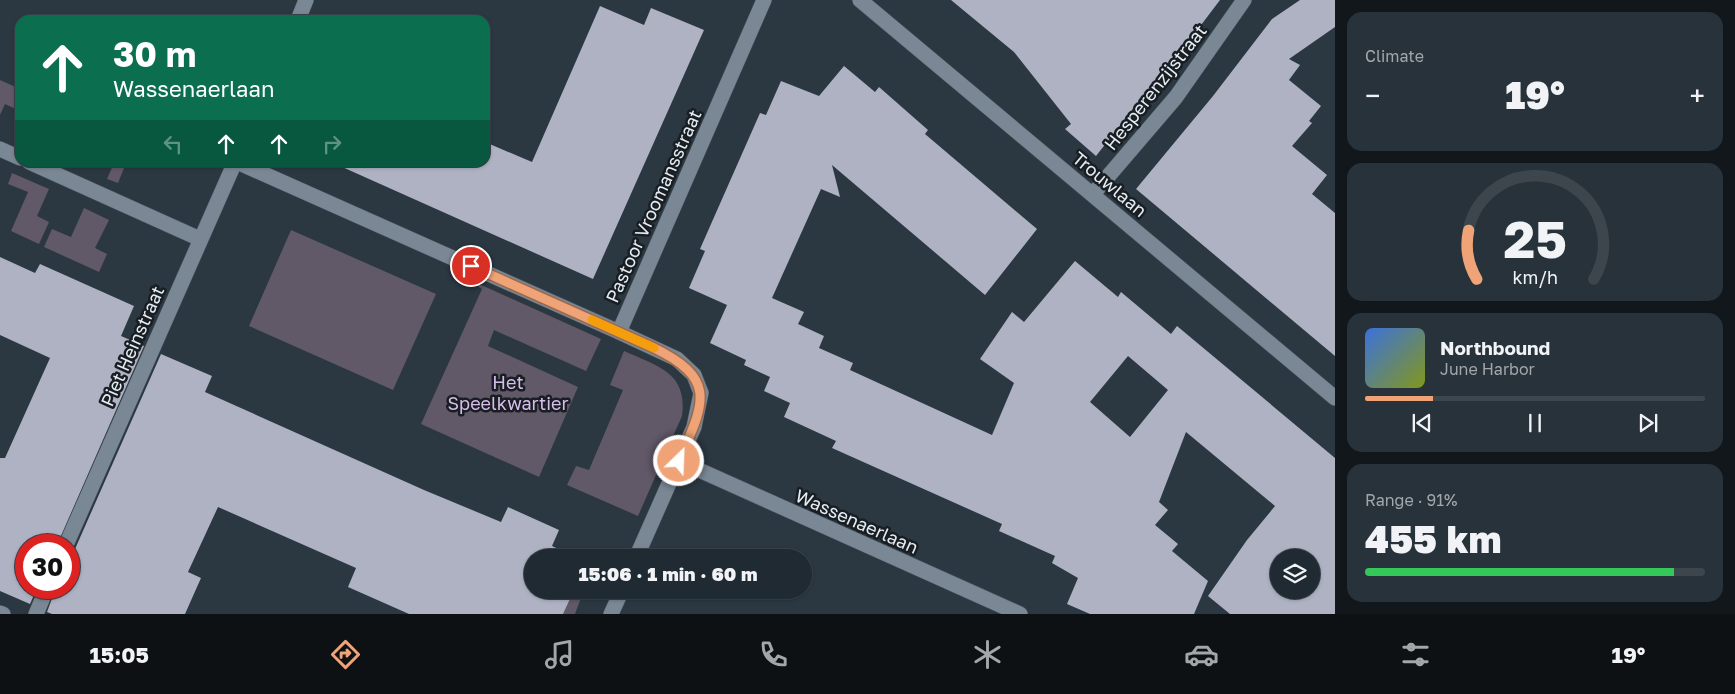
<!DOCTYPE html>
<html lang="en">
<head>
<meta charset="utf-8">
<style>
  body { margin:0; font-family:"Golos Text",sans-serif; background:#28323a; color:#f1f3f6; height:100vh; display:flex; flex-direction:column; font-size:19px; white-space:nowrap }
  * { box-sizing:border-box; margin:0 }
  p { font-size:16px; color:#a2a7ac }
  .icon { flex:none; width:28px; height:28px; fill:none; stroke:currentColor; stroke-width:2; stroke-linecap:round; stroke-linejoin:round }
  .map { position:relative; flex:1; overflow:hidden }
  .panel { display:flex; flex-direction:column; gap:12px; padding:12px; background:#12171c; width:400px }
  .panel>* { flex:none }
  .top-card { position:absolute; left:15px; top:15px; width:475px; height:152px; border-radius:15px; box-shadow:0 1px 4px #0004,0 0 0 1px #3d464d; background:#0b6e4f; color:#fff; overflow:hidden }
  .controls { position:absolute; left:1270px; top:549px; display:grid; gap:10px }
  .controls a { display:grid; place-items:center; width:50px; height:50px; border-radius:50%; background:#202a32; box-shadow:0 1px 4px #0004,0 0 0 1px #3d464d; font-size:25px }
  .speed { position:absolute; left:15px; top:534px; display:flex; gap:10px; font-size:25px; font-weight:700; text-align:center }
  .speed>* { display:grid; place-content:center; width:65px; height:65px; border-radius:50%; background:#202a32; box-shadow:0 1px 4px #0004,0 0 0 1px #3d464d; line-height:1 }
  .speed .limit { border:8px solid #d22; background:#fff; color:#111 }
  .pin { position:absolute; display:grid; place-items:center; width:42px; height:42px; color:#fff; margin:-21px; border:2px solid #fff; border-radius:50%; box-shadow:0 1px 5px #0007 }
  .me { position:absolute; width:55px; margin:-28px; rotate:24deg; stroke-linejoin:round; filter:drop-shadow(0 0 4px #0008) }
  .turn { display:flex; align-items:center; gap:18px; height:105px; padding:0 15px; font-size:22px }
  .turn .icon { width:65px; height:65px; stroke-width:2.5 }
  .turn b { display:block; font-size:35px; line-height:42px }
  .lanes { display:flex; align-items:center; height:48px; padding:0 15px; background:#0003; justify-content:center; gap:25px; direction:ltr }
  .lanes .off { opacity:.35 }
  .big { font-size:38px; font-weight:800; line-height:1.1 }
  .panel .tile { flex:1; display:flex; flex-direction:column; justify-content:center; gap:8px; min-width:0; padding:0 18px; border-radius:15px; background:#28323a }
  .panel .dial { align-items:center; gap:0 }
  .dial svg { height:130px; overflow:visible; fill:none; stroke:#3d464d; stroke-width:7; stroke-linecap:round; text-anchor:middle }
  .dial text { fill:#f1f3f6; stroke:none }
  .song { display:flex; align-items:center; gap:15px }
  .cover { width:60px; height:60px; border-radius:8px; background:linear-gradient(135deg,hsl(220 70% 55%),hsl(70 70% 35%)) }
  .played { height:5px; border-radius:2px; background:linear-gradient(90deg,#efa377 20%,#3d464d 20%) }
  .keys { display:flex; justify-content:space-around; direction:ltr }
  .heat { display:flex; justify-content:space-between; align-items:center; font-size:28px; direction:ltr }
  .charge { height:8px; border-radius:4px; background:linear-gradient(90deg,#34c759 91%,#3d464d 0) }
  .trip { position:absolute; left:524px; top:549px; width:288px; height:50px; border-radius:25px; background:#202a32; box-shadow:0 1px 4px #0004,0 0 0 1px #3d464d; font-weight:800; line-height:50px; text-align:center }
  .dock { display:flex; height:80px; justify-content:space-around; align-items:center; background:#0d1114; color:#a2a7ac }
  .dock .icon { width:35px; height:35px }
  .dock .selected { color:#efa377 }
  .dock b { font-size:22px; color:#f1f3f6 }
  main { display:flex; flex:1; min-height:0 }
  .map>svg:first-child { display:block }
  .green { fill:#615868 }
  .building { fill:#aeb2c3; fill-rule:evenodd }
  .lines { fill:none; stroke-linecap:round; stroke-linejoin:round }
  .minor-casing { stroke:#4a555e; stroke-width:16 }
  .minor { stroke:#7a8895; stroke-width:15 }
  .route-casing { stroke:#9b6a4d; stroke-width:12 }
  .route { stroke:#efa377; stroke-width:9 }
  .slow { stroke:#f59e0b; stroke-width:9 }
  .labels { text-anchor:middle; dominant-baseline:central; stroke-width:5; stroke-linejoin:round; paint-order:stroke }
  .street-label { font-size:18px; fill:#e5edf4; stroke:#191e23 }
  .park-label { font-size:18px; fill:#d8bdec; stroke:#191e23 }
</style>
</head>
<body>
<main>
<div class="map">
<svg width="1335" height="614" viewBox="0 0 1335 614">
  <rect width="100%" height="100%" fill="#2b3842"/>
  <g class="green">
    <polygon points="0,80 20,89 20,111 5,104 0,115"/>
    <polygon points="114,163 126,163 118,183 107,179"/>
    <polygon points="12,173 49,189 37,216 49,222 39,244 11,231 28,192 8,184"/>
    <polygon points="84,208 109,220 95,248 107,254 99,272 44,247 52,229 71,237"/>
    <polygon points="291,230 436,294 393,390 249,326"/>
    <polygon points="477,283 601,339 586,371 494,330 488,346 578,387 539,477 421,424 482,289 476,285"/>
    <path d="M 624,351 C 657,366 688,372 682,416 L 638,516 L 567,485 L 576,466 L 589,470 L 623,390 L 610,385 Z"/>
    <polygon points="568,590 584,590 575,614 562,614 570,597"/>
  </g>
  <g class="building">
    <polygon points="951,0 1220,0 1167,70 1143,96 1096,156 1065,129 1071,124 1014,52"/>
    <polygon points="1300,0 1335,0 1335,27 1289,59 1300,65 1289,80 1321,106 1309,121 1312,123 1292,146 1327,175 1312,194 1335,213 1335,356 1136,189 1213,96 1272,19"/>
    <polygon points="600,6 644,25 651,8 704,30 593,279 331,162 485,162 485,142 532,162"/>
    <path d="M 844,66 L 875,92 L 879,87 L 928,130 L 925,134 L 1037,229 L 985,295 L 832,165 L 840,197 L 821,189 L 772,298 L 804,312 L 798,324 L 824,336 L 819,348 L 853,363 L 850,370 L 992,435 L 1014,383 L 980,359 L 1012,312 L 1024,322 L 1075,261 L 1118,297 L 1121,292 L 1171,334 L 1177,326 L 1335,458 L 1335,614 L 1230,614 L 1208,596 L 1247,540 L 1275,506 L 1186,432 L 1159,502 L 1168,510 L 1155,525 L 1178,544 L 1172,551 L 1208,581 L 1194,614 L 1090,614 L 1067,604 L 1078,578 L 1052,563 L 1055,556 L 999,531 L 1002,524 L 832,448 L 836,441 L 784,417 L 790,403 L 764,391 L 770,377 L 744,365 L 746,360 L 710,343 L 727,305 L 689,288 L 705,251 L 700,249 L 760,113 L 766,115 L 781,81 L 819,96 ZM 1128,356 L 1168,390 L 1130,437 L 1090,402 ZM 1279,558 L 1311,558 L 1311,590 L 1279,590 Z"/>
    <polygon points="0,257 35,273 40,264 134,306 121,336 144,346 57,545 26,545 26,588 37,588 30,604 0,591 0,458 5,458 50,358 0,335"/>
    <polygon points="161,354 212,376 205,392 424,490 501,522 508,507 559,530 552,546 577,558 532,558 532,590 574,590 563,614 409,614 348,587 356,568 218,507 188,572 201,578 185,614 52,614 47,612 56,588 69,588 69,554 75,549"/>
  </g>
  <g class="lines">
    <defs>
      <g id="minor">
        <polyline points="860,0 1335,398"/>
        <polyline points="298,20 306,0"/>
        <polyline points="0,149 20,158"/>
        <polyline points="29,162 200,239"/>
        <polyline points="237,162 619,332"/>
        <polyline points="1093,194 1176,97 1244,0"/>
        <polyline points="679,461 1020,614"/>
        <polyline points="66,545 235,162"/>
        <polyline points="636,558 694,427 701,393 694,375 677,359 619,332 764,0"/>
        <polyline points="0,613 3,614"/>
        <polyline points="36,614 47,588"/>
        <polyline points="611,614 622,590"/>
      </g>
    </defs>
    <use href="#minor" class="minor-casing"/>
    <use href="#minor" class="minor"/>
  </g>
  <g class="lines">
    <defs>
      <path id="route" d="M 471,266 L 652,347 C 719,379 704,403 679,461"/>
    </defs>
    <use href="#route" class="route-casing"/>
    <use href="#route" class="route"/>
    <polyline class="slow" points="592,320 654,348"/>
  </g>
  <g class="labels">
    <g class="street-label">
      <text transform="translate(1155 87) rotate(-52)">Hesperenzijstraat</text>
      <text transform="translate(1110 184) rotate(40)">Trouwlaan</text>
      <text transform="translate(653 206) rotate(-66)">Pastoor Vroomansstraat</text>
      <text transform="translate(132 346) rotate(-66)">Piet Heinstraat</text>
      <text transform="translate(857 521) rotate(24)">Wassenaerlaan</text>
    </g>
    <g class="park-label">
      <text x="508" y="382">Het<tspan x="508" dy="21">Speelkwartier</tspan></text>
    </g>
  </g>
</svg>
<div class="controls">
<a><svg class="icon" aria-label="layers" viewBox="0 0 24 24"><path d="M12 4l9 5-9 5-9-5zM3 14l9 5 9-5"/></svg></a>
</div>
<div class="speed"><div class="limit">30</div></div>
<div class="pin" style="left:471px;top:266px;background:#d93025"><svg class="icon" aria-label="arrive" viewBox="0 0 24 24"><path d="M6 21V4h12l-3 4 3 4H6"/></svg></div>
<svg class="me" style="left:679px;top:461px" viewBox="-20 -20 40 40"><circle r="17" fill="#efa377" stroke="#fff" stroke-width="3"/><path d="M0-11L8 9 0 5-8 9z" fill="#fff"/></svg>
<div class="trip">15:06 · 1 min · 60 m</div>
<div class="top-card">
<div class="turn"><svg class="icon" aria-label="ahead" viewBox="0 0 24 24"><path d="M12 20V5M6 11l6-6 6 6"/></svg><div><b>30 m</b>Wassenaerlaan</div></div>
<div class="lanes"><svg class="icon off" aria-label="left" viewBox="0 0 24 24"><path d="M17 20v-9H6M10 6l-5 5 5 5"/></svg><svg class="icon" aria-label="ahead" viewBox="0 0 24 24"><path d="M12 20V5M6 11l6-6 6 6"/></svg><svg class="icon" aria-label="ahead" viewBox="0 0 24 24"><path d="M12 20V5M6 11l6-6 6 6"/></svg><svg class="icon off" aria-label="right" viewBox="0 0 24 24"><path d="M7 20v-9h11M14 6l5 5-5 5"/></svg></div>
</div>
</div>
<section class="panel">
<div class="tile"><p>Climate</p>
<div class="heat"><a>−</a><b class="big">19°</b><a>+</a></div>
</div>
<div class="tile dial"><svg viewBox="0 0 100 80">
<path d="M14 69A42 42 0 1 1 86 69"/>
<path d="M14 69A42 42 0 0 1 9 39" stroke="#efa377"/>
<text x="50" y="56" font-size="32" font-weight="700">25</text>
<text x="50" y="72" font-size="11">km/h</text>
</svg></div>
<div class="tile">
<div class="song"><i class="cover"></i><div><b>Northbound</b><p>June Harbor</p></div></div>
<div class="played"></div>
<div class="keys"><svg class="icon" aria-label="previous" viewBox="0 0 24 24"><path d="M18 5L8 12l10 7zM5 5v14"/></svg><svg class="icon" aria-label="pause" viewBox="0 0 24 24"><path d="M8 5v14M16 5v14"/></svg><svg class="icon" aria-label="next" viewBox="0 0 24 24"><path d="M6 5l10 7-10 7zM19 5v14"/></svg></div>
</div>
<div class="tile"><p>Range · 91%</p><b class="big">455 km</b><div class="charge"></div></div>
</section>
</main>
<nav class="dock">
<b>15:05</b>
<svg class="icon selected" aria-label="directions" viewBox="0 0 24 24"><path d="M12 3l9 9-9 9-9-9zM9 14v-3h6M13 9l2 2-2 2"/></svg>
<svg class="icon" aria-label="music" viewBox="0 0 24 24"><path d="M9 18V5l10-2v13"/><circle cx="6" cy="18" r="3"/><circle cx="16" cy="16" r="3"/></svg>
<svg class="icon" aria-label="phone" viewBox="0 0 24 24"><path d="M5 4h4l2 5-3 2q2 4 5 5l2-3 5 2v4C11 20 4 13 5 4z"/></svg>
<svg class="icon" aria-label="climate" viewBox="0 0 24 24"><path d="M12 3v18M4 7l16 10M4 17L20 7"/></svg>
<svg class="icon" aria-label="car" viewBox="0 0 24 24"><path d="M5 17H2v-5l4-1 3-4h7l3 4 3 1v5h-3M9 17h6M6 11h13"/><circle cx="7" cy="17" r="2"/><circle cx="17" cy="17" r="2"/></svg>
<svg class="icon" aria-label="filters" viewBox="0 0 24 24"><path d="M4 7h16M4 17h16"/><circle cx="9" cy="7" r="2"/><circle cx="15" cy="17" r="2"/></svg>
<b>19°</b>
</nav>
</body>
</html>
